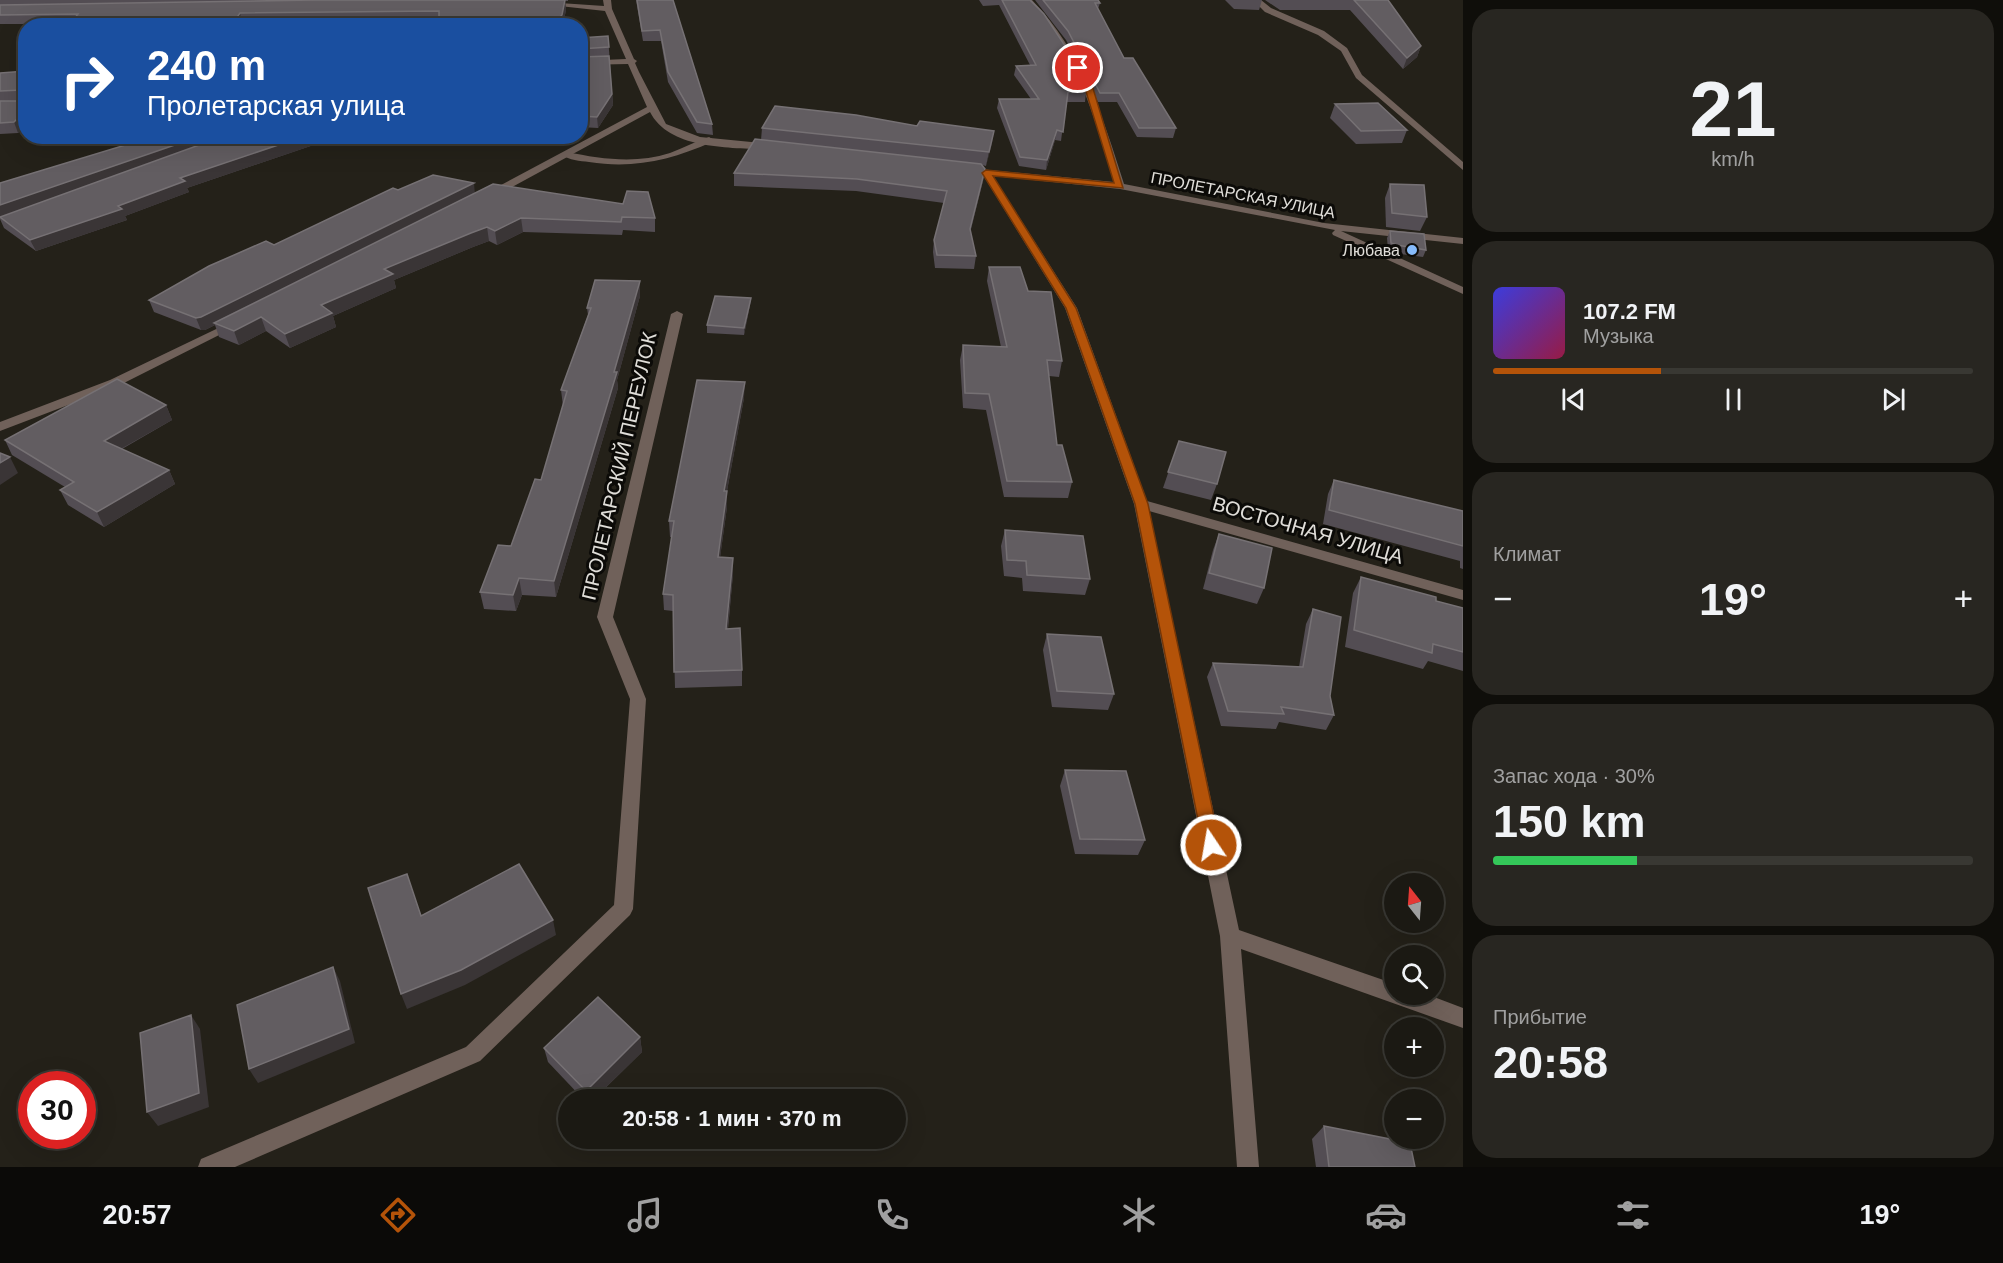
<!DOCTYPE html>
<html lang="ru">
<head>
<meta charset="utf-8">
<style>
  body { margin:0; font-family:Helvetica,sans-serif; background:#282621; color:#f1f3f6; height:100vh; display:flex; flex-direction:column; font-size:22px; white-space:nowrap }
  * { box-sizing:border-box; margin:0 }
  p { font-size:20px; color:#a0a0a0 }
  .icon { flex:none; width:33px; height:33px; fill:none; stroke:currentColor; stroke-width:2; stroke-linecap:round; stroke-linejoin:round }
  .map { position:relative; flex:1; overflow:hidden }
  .side { display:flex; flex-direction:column; gap:9px; padding:9px; background:#0f0e0a; width:540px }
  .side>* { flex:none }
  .top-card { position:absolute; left:18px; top:18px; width:570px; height:126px; border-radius:24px; box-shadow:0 6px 24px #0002,0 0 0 2px #393833; background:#1a4fa0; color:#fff; overflow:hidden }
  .needle { width:39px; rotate:343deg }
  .tools { position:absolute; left:1384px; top:873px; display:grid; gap:12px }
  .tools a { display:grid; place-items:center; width:60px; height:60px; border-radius:50%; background:#1b1913; box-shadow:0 6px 24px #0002,0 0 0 2px #393833; font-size:30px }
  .speed { position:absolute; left:18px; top:1071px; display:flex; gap:12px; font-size:30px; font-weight:700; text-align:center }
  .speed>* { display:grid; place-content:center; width:78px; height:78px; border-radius:50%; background:#1b1913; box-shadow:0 6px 24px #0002,0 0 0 2px #393833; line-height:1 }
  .speed .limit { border:9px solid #d22; background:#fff; color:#111 }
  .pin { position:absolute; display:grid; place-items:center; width:51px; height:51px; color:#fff; margin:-26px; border:3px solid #fff; border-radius:50%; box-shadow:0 2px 6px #0007 }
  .me { position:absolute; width:66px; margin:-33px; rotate:348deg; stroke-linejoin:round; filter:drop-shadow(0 0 4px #0008) }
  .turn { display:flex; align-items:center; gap:21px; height:126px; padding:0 30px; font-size:27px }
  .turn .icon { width:78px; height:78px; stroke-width:2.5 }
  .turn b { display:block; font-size:42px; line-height:51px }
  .big { font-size:45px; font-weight:700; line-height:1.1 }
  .side .widget { flex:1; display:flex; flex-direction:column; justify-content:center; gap:9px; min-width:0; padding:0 21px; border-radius:24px; background:#282621 }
  .side .dial { align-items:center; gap:0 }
  .dial b { font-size:78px; line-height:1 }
  .song { display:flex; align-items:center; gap:18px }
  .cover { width:72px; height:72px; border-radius:9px; background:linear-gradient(135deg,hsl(240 70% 55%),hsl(340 70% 35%)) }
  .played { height:6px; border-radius:3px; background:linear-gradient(90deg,#b45309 35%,#393833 35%) }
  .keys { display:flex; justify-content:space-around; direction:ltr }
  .heat { display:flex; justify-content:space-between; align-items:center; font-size:33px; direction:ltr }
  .charge { height:9px; border-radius:4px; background:linear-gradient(90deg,#34c759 30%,#393833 0) }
  .trip { position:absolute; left:558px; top:1089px; width:348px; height:60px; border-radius:30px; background:#1b1913; box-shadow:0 6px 24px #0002,0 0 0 2px #393833; font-weight:700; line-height:60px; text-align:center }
  .tabs { display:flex; height:96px; justify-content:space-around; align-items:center; background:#0b0a08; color:#a0a0a0 }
  .tabs .icon { width:42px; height:42px }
  .tabs .active { color:#b45309 }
  .tabs b { font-size:27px; color:#f1f3f6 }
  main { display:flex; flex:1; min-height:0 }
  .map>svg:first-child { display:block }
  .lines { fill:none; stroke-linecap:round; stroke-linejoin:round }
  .lane { fill:#70615a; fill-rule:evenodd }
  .street { fill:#70615a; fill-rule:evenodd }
  .wall { fill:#534d53 }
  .shaded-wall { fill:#3a3536 }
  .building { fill:#625d61; stroke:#767174; stroke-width:1.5 }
  .route { fill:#b45309; stroke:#753606; stroke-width:1.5 }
  .poi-dot { fill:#86bbfb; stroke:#0c0b08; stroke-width:2 }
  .labels { text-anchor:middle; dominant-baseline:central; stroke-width:6; stroke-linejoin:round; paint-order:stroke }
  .far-street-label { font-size:16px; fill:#e0ded9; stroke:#0c0b08 }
  .far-poi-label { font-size:16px; fill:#e0ded9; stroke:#0c0b08; text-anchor:end }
  .street-label { font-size:20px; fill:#e0ded9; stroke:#0c0b08 }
</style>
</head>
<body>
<main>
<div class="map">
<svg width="1463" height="1167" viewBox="0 0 1463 1167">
  <rect width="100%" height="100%" fill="#242119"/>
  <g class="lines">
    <path class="lane" d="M 709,137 L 714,140 L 712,142 C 671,160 634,169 589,162 C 580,161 569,160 562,155 L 567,152 C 601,159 636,164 670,153 C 683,148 696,141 709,137 Z"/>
    <g class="street">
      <path d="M 603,0 L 611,0 L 612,9 L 634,59 L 637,61 L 635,63 L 639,72 L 666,124 L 700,137 L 771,144 L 776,147 L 771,150 C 733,147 670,151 650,112 L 494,197 L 486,197 L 486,193 L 647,107 L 628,64 L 580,65 L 580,61 L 626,59 L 605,11 L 541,4 L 545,2 L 604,6 Z"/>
      <path d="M 1024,0 L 1032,0 C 1082,52 1103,116 1124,184 L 1324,223 L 1463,238 L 1463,244 L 1341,231 L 1463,287 L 1463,294 L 1333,235 L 1332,233 L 1335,230 L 1120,189 L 993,176 L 1077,308 L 1147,501 L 1463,590 L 1463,600 L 1149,511 L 1239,930 L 1395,984 L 1395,994 L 1426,994 L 1463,1008 L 1463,1028 L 1241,949 L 1259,1167 L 1237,1167 L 1220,936 L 1134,504 L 1065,308 L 983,175 L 974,172 L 979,169 L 1114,182 C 1099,134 1086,82 1057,39 C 1047,25 1035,13 1024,0 Z"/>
      <polygon points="1253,0 1261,0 1271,8 1324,31 1347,48 1362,75 1463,162 1463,170 1356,78 1341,51 1318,35 1265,12"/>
      <polygon points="677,311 683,314 613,617 646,699 633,909 630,915 480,1061 235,1167 198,1167 201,1159 466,1047 614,905 630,699 597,617 671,314"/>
      <polygon points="235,320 239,321 239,325 118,386 0,431 0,422 110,380"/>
    </g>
  </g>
  <g class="wall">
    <polygon points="0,0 568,0 568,1 565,1 566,10 563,24 562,26 439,26 439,21 242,23 240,26 76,26 76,24 0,24"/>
    <polygon points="636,0 673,0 712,124 713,135 697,133 668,82 661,41 643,41"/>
    <polygon points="979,0 1030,0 1086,92 1085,102 1066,102 1061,141 1055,140 1046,170 1019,166 997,108 999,99 1031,99 1014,75 1016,66 1030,65 999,5 983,6"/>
    <polygon points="1035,0 1098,0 1100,3 1098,9 1124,58 1176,128 1173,138 1137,137 1117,102 1098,102 1066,40"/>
    <polygon points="1225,0 1262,0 1259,10 1234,9"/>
    <polygon points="1265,0 1388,0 1421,46 1417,57 1403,69 1350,10 1280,10"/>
    <polygon points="608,36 613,105 598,128 580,127 580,38"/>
    <polygon points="26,71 26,130 21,130 18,133 0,134 0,73"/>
    <polygon points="1335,104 1407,130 1402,143 1356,144 1330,118"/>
    <polygon points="917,126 994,131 986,166 982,165 985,169 983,181 970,232 976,256 974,269 935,268 933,252 934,240 944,203 856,191 734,186 734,173 761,140 762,128"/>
    <polygon points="155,136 340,136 187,188 189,192 125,216 127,220 36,251 4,228 0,219 0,183"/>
    <polygon points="1390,184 1427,217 1420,231 1386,227 1385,198"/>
    <polygon points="398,190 475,193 655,218 655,232 623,230 622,235 523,232 497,245 489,241 473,247 394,280 396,288 333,316 336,327 290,348 266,331 239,345 219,337 215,325 205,330 201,330 154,312 149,300"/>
    <polygon points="1390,231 1426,250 1423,257 1393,253 1388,250 1387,238"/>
    <polygon points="989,267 1028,291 1062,361 1059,377 1049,376 1057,445 1072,482 1068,498 1004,497 986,410 963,408 960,360 963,345 1001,347 987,281"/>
    <polygon points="640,296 617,380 618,388 556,597 522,595 516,611 484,609 480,592 511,546 541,480 563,406 561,390 588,315 587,308"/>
    <polygon points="751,298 750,305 744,335 707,333 707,325"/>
    <polygon points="744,398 727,491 727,507 720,557 733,558 733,574 728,629 742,670 742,686 675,688 673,611 664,610 663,594 672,537 670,537 669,521"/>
    <polygon points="166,405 172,420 122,449 169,470 175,484 104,527 68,505 60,490 65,487 12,455 5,440"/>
    <polygon points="1179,441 1217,484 1211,500 1163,488"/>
    <polygon points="1334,480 1463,511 1463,569 1460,568 1460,561 1323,524 1328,494"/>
    <polygon points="1005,530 1090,579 1085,595 1023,591 1022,578 1004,576 1001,546"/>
    <polygon points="1219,534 1264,588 1257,604 1203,589 1213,550"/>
    <polygon points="1361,577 1436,601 1463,608 1463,671 1428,661 1423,669 1345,647 1353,593"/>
    <polygon points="1313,609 1334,715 1326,730 1279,722 1276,729 1221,726 1207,677 1213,663 1299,667 1306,624"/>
    <polygon points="1047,634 1114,694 1108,710 1052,707 1043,650"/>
    <polygon points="1065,770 1145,840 1138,855 1075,854 1060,786"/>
    <polygon points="640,1037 642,1052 593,1100 584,1100 548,1062 544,1048"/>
    <polygon points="1324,1126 1415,1167 1316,1167 1312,1139"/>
  </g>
  <g class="shaded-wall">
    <polygon points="565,0 566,10 563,24 562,26 551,26"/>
    <polygon points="240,13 242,23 240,26 231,26"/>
    <polygon points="1421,46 1417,57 1403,69 1407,58"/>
    <polygon points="612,94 613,105 598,128 597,117"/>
    <polygon points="16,120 21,130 18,133 14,122"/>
    <polygon points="1057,130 1055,140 1046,170 1047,160"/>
    <polygon points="994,131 992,144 986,166 989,152"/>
    <polygon points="201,136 235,136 0,217 0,205"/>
    <polygon points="305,136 340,136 187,188 189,192 125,216 127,220 36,251 30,240 118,206 180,178"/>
    <polygon points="985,169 983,181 968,242 970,229"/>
    <polygon points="474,183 475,195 214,323 215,325 205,330 201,330 196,318"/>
    <polygon points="521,218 523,232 497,245 495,231"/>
    <polygon points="487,227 489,241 473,247 394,280 396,288 333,316 336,327 290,348 285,334 321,305 384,269 471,233"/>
    <polygon points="640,281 640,296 617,380 618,388 556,597 554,581"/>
    <polygon points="751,298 750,305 744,335 744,328"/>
    <polygon points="261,317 266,331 239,345 234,331"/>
    <polygon points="745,382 744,398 724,507 724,491"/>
    <polygon points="166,405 172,420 110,455 104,441"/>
    <polygon points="10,457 18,473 0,485 0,463"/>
    <polygon points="169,470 175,484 104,527 97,512"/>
    <polygon points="727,491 727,507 718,573 718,557"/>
    <polygon points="733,558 733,574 726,645 726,629"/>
    <polygon points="519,578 522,595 516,611 513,595"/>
    <polygon points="553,920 556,935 465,985 407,1009 401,994"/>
    <polygon points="333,967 340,981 355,1043 258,1083 249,1069"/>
    <polygon points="191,1015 200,1029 209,1107 158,1126 147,1112"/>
    <polygon points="640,1037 642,1052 593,1100 588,1100 586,1091"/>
  </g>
  <g class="building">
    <polygon points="315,0 565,0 562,15 551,26 439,26 439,11 240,13 231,26 106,26 114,18 74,19 78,14 0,15 0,5"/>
    <polygon points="637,0 673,0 712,124 697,122 668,72 660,30 642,31"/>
    <polygon points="1002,0 1030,0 1044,14 1071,55 1086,92 1068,92 1063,132 1057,130 1047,160 1020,157 999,99 1039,99 1016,66 1036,65"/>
    <polygon points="1043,0 1098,0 1100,3 1095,3 1124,58 1133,58 1176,128 1139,128 1119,93 1100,93 1068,31"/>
    <polygon points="1354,0 1388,0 1421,46 1407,58"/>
    <polygon points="608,36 609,47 580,49 580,38"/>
    <polygon points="609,56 612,94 597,117 580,116 580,57"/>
    <polygon points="26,71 26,120 16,120 14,122 0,123 0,101 22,101 24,93 22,90 0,91 0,73"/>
    <polygon points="1378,103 1407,130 1361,131 1335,104"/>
    <polygon points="775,106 856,115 917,126 920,121 994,131 989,152 762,128"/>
    <polygon points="155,136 201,136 0,205 0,183"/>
    <polygon points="224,136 305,136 180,178 185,181 118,206 122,209 30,240 0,217"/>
    <polygon points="755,139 981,164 985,169 970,229 976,256 937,255 934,240 947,191 857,179 734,173"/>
    <polygon points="433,175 474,183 201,317 196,318 149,300 209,266 266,241 274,245 393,188 398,190"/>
    <polygon points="493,184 623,204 627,191 648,192 655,218 622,217 621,222 521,218 495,231 487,227 471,233 384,269 393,274 321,305 332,313 285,334 261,317 234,331 214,323"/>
    <polygon points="1390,184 1424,185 1427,217 1392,213"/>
    <polygon points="1390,231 1424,234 1426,250 1397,245 1391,243"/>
    <polygon points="989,267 1020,267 1028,291 1051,292 1062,361 1047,360 1057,445 1062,445 1072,482 1007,481 989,394 965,393 963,345 1007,347"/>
    <polygon points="595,280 640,281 614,372 617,372 554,581 519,578 513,595 480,592 498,545 511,546 535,479 541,480 567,391 561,390 591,308 587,308"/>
    <polygon points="715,296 751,298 744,328 707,325"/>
    <polygon points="117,379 166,405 104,441 169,470 97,512 60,490 74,482 5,440"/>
    <polygon points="697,380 745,382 724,491 727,491 718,557 733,558 726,629 740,628 742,670 674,672 673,595 663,594 674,521 669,521"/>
    <polygon points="1179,441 1226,452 1217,484 1168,472"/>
    <polygon points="0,453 10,457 0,463"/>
    <polygon points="1334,480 1463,511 1463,546 1329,510"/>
    <polygon points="1005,530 1083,536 1090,579 1027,575 1026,561 1007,560"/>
    <polygon points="1219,534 1272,548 1264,588 1209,573"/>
    <polygon points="1361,577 1436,597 1436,601 1463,608 1463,652 1433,644 1432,653 1354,630"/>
    <polygon points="1313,609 1341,617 1330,696 1334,715 1281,707 1284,714 1228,711 1213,663 1303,667"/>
    <polygon points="1047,634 1101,637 1114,694 1057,691"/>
    <polygon points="1065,770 1126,771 1145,840 1080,839"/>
    <polygon points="519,864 553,920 461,970 401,994 368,888 407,874 421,916"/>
    <polygon points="333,967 349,1029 249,1069 237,1005"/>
    <polygon points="598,997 640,1037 586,1091 544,1048"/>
    <polygon points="191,1015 199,1093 147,1112 140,1033"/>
    <polygon points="1324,1126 1410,1143 1415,1167 1329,1167"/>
  </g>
  <polygon class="route" points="1075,67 1081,67 1092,85 1123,188 993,176 1076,308 1148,504 1220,845 1217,850 1205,850 1203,845 1135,504 1066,308 982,173 986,170 1114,183 1084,85"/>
  <circle class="poi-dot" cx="1412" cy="250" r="6"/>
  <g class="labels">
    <g class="far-street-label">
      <text transform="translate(1243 195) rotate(11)">ПРОЛЕТАРСКАЯ УЛИЦА</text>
    </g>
    <g class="far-poi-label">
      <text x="1400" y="250">Любава</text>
    </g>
    <g class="street-label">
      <text transform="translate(619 466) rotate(-77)">ПРОЛЕТАРСКИЙ ПЕРЕУЛОК</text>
      <text transform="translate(1308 530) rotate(16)">ВОСТОЧНАЯ УЛИЦА</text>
    </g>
  </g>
</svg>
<div class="tools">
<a><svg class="needle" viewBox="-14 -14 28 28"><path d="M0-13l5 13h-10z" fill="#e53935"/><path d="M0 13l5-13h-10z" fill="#a0a0a0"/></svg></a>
<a><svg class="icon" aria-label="search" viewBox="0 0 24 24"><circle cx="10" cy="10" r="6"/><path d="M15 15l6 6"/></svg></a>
<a>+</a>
<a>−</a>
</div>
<div class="speed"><div class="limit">30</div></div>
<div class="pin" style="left:1078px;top:68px;background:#d93025"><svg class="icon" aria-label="arrive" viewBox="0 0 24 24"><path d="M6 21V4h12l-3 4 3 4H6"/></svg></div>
<svg class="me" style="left:1211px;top:845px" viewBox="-20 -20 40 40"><circle r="17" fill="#b45309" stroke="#fff" stroke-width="3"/><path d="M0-11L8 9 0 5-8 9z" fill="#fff"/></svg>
<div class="trip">20:58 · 1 мин · 370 m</div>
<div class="top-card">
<div class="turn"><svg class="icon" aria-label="right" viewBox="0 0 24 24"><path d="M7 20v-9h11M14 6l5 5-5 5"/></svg><div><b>240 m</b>Пролетарская улица</div></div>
</div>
</div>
<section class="side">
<div class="widget dial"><b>21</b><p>km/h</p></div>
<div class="widget">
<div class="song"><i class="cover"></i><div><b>107.2 FM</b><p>Музыка</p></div></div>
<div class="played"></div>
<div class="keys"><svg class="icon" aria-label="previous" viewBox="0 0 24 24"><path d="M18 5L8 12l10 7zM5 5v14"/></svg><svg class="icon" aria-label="pause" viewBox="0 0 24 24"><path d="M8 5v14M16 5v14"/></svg><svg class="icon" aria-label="next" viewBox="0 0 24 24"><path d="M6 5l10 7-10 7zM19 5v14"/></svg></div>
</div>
<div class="widget"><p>Климат</p>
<div class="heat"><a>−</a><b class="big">19°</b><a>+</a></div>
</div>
<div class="widget"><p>Запас хода · 30%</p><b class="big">150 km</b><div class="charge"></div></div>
<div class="widget"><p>Прибытие</p><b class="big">20:58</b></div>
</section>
</main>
<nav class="tabs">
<b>20:57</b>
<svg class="icon active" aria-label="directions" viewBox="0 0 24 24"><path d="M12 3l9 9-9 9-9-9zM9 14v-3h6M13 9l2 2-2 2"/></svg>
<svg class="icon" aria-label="music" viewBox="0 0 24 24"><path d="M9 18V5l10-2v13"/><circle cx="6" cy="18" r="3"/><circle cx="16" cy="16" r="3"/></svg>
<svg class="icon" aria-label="phone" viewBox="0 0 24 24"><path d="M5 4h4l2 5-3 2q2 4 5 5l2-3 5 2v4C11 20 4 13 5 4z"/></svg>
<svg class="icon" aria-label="climate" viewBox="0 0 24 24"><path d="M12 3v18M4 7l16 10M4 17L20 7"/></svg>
<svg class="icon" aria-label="car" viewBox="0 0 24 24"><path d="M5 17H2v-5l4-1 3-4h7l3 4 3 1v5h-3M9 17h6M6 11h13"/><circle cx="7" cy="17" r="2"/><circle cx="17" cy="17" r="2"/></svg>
<svg class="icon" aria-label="filters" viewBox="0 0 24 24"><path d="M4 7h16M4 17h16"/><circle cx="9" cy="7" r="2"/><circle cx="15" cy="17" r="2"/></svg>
<b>19°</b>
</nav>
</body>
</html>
